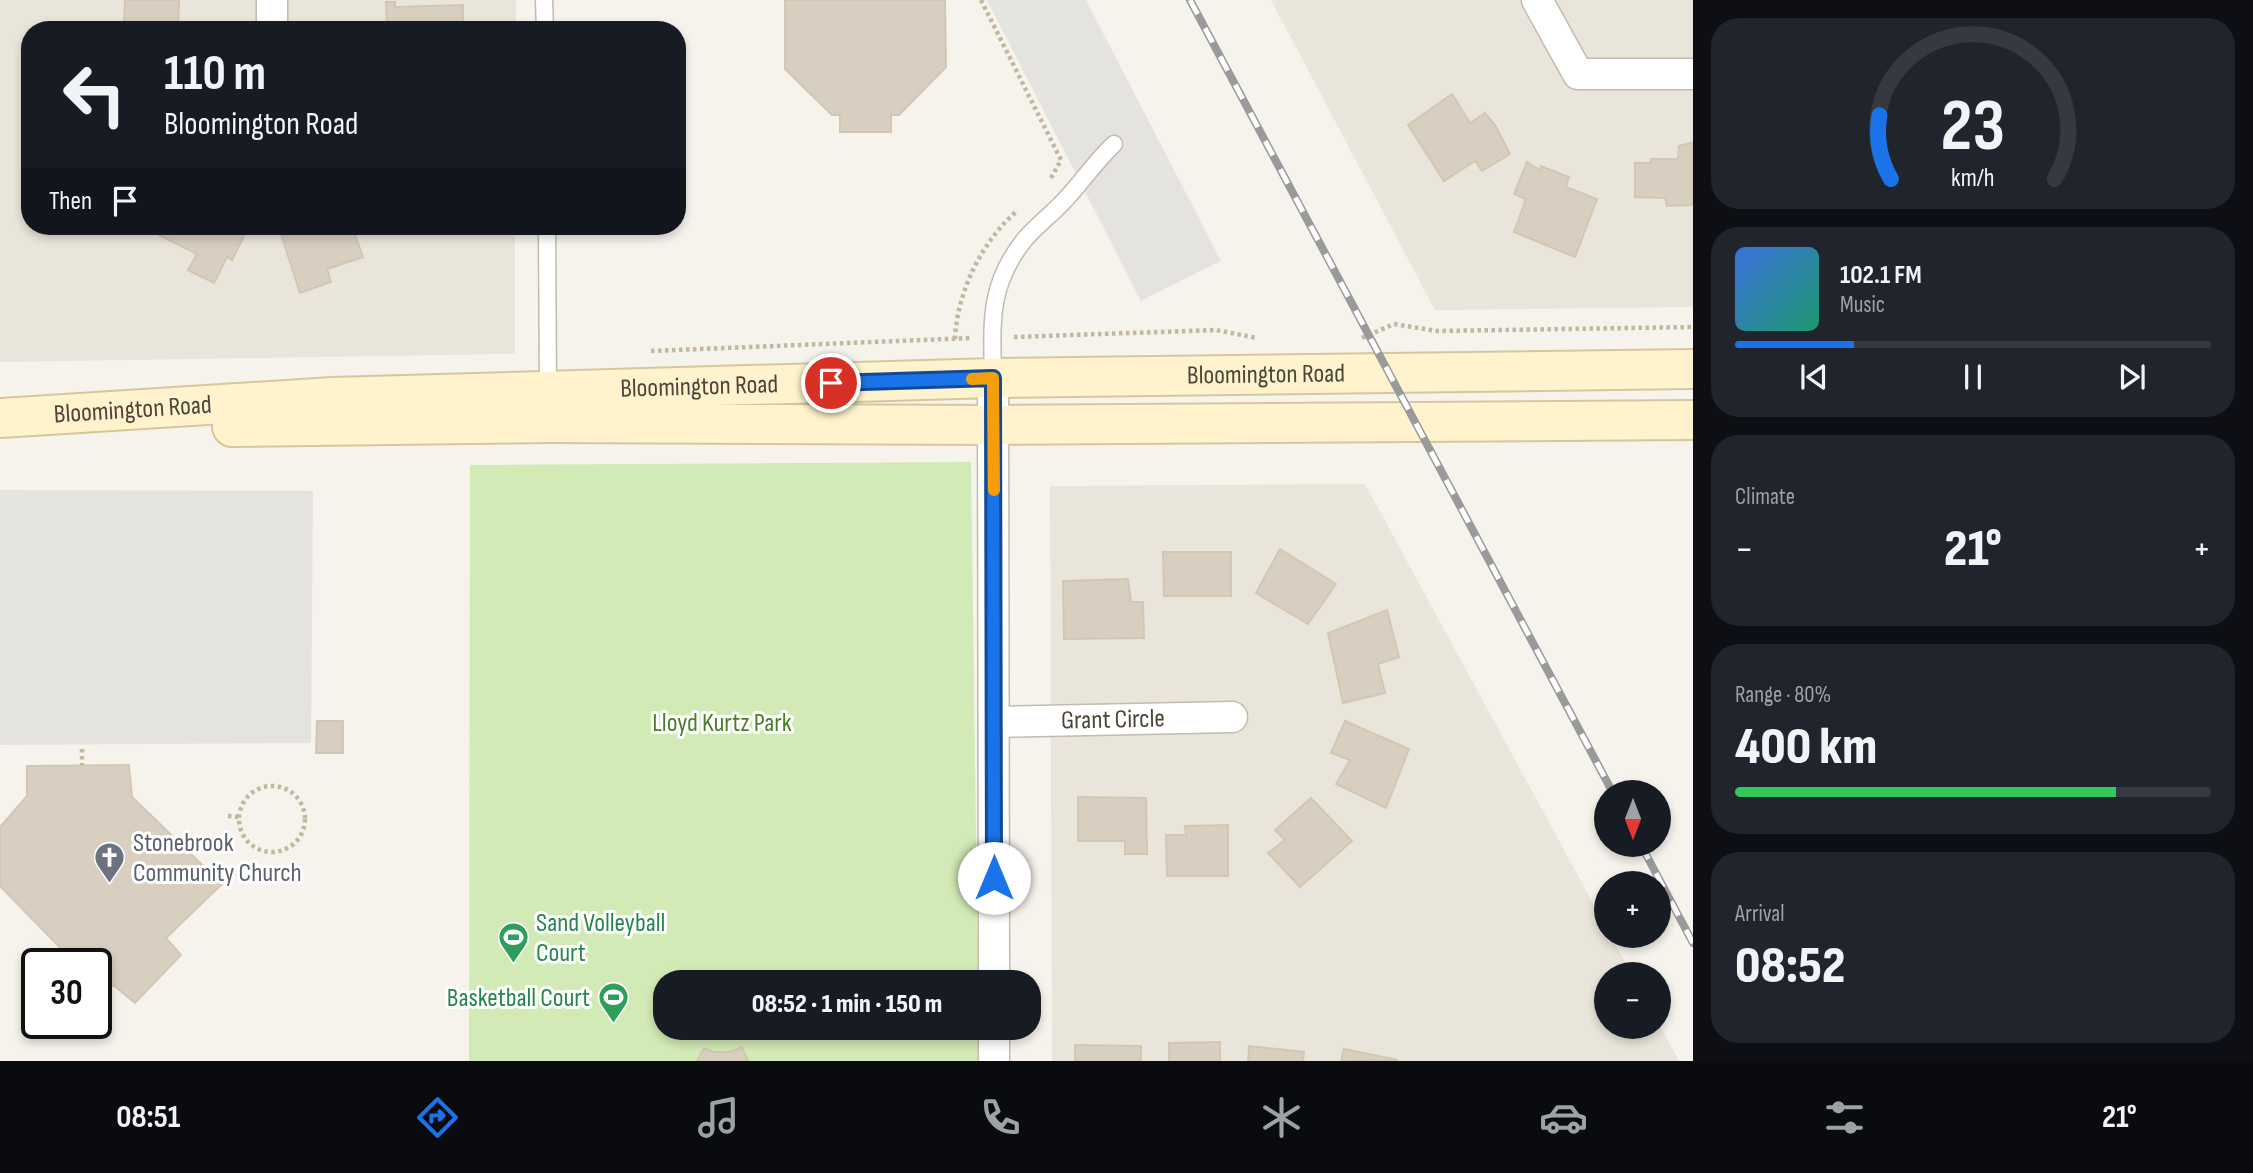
<!DOCTYPE html>
<html lang="en">
<head>
<meta charset="utf-8">
<style>
  body { margin:0; font-family:"Sofia Sans Condensed",sans-serif; background:#20242c; color:#f1f3f6; height:100vh; display:flex; flex-direction:column; font-size:26px; white-space:nowrap }
  * { box-sizing:border-box; margin:0 }
  p { font-size:23px; color:#9ea1a6 }
  .icon { flex:none; width:38px; height:38px; fill:none; stroke:currentColor; stroke-width:2; stroke-linecap:round; stroke-linejoin:round }
  .map { position:relative; flex:1; overflow:hidden }
  .sheet { display:flex; flex-direction:column; gap:18px; padding:18px; background:#0d0f14; width:560px }
  .sheet>* { flex:none }
  .guide { position:absolute; left:21px; top:21px; width:665px; height:214px; border-radius:28px; box-shadow:0 4px 10px #0003; background:#171b24; color:#f1f3f6; overflow:hidden }
  .needle { width:46px; rotate:180deg }
  .fabs { position:absolute; left:1594px; top:780px; display:grid; gap:14px }
  .fabs a { display:grid; place-items:center; width:77px; height:77px; border-radius:50%; background:#171b24; box-shadow:0 4px 10px #0003; font-size:35px }
  .speed { position:absolute; left:21px; top:948px; display:flex; gap:14px; font-size:35px; font-weight:700; text-align:center }
  .speed>* { display:grid; place-content:center; width:91px; height:91px; border-radius:50%; background:#171b24; box-shadow:0 4px 10px #0003; line-height:1 }
  .speed .limit { border:4px solid #111; border-radius:10px; background:#fff; color:#111 }
  .pin { position:absolute; display:grid; place-items:center; width:60px; height:60px; color:#fff; margin:-30px; border:4px solid #fff; border-radius:50%; box-shadow:0 2px 7px #0007 }
  .me { position:absolute; width:77px; margin:-38px; rotate:0deg; stroke-linejoin:round; filter:drop-shadow(0 0 5px #0008) }
  .turn { display:flex; align-items:center; gap:24px; height:147px; padding:0 28px; font-size:32px }
  .turn .icon { width:91px; height:91px; stroke-width:2.5 }
  .turn b { display:block; font-size:49px; line-height:60px }
  .then { display:flex; align-items:center; height:66px; padding:0 28px; background:#0003; gap:14px; font-size:26px }
  .big { font-size:52px; font-weight:800; line-height:1.1 }
  .sheet .card { flex:1; display:flex; flex-direction:column; justify-content:center; gap:10px; min-width:0; padding:0 24px; border-radius:28px; background:#20242c }
  .sheet .dial { align-items:center; gap:0 }
  .dial svg { height:182px; overflow:visible; fill:none; stroke:#363941; stroke-width:7; stroke-linecap:round; text-anchor:middle }
  .dial text { fill:#f1f3f6; stroke:none }
  .song { display:flex; align-items:center; gap:21px }
  .cover { width:84px; height:84px; border-radius:10px; background:linear-gradient(135deg,hsl(220 70% 55%),hsl(160 70% 35%)) }
  .played { height:7px; border-radius:4px; background:linear-gradient(90deg,#1a73e8 25%,#363941 25%) }
  .keys { display:flex; justify-content:space-around; direction:ltr }
  .heat { display:flex; justify-content:space-between; align-items:center; font-size:38px; direction:ltr }
  .charge { height:10px; border-radius:5px; background:linear-gradient(90deg,#34c759 80%,#363941 0) }
  .trip { position:absolute; left:653px; top:970px; width:388px; height:70px; border-radius:28px; background:#171b24; box-shadow:0 4px 10px #0003; font-weight:800; line-height:70px; text-align:center }
  .tab-bar { display:flex; height:112px; justify-content:space-around; align-items:center; background:#090b0e; color:#9ea1a6 }
  .tab-bar .icon { width:49px; height:49px }
  .tab-bar .current { color:#1a73e8 }
  .tab-bar b { font-size:32px; color:#f1f3f6 }
  main { display:flex; flex:1; min-height:0 }
  .map>svg:first-child { display:block }
  .residential { fill:#eae5da }
  .green { fill:#d2eab5 }
  .parking { fill:#e5e3e0 }
  .building { fill:#d8cfc1; stroke:#d3c7b4; stroke-width:2 }
  .lines { fill:none; stroke-linecap:round; stroke-linejoin:round }
  .lane-casing { stroke:#c2bbae; stroke-width:19 }
  .street-casing { stroke:#c2bbae; stroke-width:33 }
  .secondary-casing { stroke:#d6c79b; stroke-width:42 }
  .path { stroke:#c4b79f; stroke-width:4.5; stroke-dasharray:3.5 3.5; stroke-linecap:butt }
  .lane { stroke:#fff; stroke-width:16 }
  .street { stroke:#fff; stroke-width:30 }
  .secondary { stroke:#fff3cd; stroke-width:38 }
  .rail-casing { stroke:#9a9a9a; stroke-width:8 }
  .rail { stroke:#fff; stroke-width:5; stroke-dasharray:16; stroke-linecap:butt }
  .route-casing { stroke:#114b97; stroke-width:18 }
  .route { stroke:#1a73e8; stroke-width:12 }
  .slow { stroke:#f59e0b; stroke-width:12 }
  .labels { text-anchor:middle; dominant-baseline:central; stroke-width:6; stroke-linejoin:round; paint-order:stroke }
  .street-label { font-size:26px; fill:#4b4439; stroke:#fff }
  .park-label { font-size:26px; fill:#4a7f2a; stroke:#fff }
  .worship-label { font-size:26px; fill:#5b616d; stroke:#fff; text-anchor:start }
  .leisure-label { font-size:26px; fill:#27864d; stroke:#fff; text-anchor:start }
</style>
</head>
<body>
<main>
<div class="map">
<svg width="1693" height="1061" viewBox="0 0 1693 1061">
  <rect width="100%" height="100%" fill="#f6f3ec"/>
  <g class="residential">
    <polygon points="0,0 516,0 516,30 30,30 30,226 515,226 515,354 0,362"/>
    <polygon points="1271,0 1693,0 1693,307 1435,310"/>
    <polygon points="1365,484 1606,927 1606,936 1611,936 1632,975 1606,975 1606,1027 1659,1027 1659,1024 1679,1061 1052,1061 1050,486"/>
  </g>
  <polygon class="green" points="971,462 978,982 665,982 665,1027 979,1027 980,1061 469,1061 470,465"/>
  <g class="parking">
    <polygon points="987,0 1086,0 1221,261 1141,301"/>
    <polygon points="0,490 313,491 311,743 0,745"/>
  </g>
  <g class="building">
    <polygon points="125,0 179,0 178,30 129,30 129,22 124,22"/>
    <polygon points="785,0 945,0 946,67 899,115 891,115 891,132 840,132 840,115 832,115 785,69"/>
    <polygon points="386,2 395,2 395,7 463,5 463,30 387,30"/>
    <polygon points="1452,94 1470,123 1485,113 1495,125 1510,154 1482,171 1475,161 1444,181 1408,125"/>
    <polygon points="1693,142 1693,205 1667,206 1665,198 1635,197 1635,163 1651,163 1651,159 1678,159 1679,146"/>
    <polygon points="1527,162 1540,170 1541,166 1569,177 1566,187 1597,199 1575,257 1514,232 1526,199 1514,194"/>
    <polygon points="164,226 249,226 232,260 227,257 214,283 188,270 197,254 159,235"/>
    <polygon points="285,226 352,226 363,257 327,269 331,282 300,293 279,228"/>
    <polygon points="1280,549 1336,584 1308,624 1256,593"/>
    <polygon points="1163,552 1231,552 1231,596 1164,596"/>
    <polygon points="1128,579 1131,602 1143,602 1144,638 1064,639 1063,581"/>
    <polygon points="1387,610 1399,657 1378,664 1385,693 1343,703 1328,633"/>
    <polygon points="317,721 343,721 343,753 316,753"/>
    <polygon points="1345,721 1409,749 1386,808 1336,784 1350,760 1331,753"/>
    <polygon points="129,765 132,797 222,884 166,938 181,955 135,1003 113,985 105,994 96,985 96,964 76,964 0,886 0,827 27,796 27,766"/>
    <polygon points="1078,797 1146,798 1147,854 1125,854 1125,841 1078,841"/>
    <polygon points="1311,798 1352,841 1300,887 1268,853 1285,840 1275,830"/>
    <polygon points="1228,825 1228,876 1167,876 1166,835 1186,835 1185,826"/>
    <polygon points="1220,1042 1220,1061 1169,1061 1169,1043"/>
    <polygon points="1075,1045 1141,1046 1141,1061 1075,1061"/>
    <polygon points="1249,1046 1304,1052 1303,1061 1248,1061"/>
    <polygon points="742,1047 748,1061 697,1061 704,1048 713,1052 729,1052"/>
    <polygon points="1344,1049 1398,1060 1341,1061"/>
  </g>
  <g class="lines">
    <defs>
      <g id="lane">
        <polyline points="544,0 545,30"/>
        <polyline points="547,226 548,392"/>
        <path d="M 993,378 C 992,322 988,285 1025,239 C 1037,225 1052,214 1064,201 C 1082,182 1095,162 1114,144"/>
      </g>
      <g id="street">
        <polyline points="272,0 272,30"/>
        <polyline points="1537,0 1578,74 1693,74"/>
        <polyline points="993,378 994,982"/>
        <path id="s1" d="M 994,722 L 1232,717"/>
        <polyline points="994,1027 994,1061"/>
      </g>
      <g id="secondary">
        <path id="s2" d="M 0,418 L 333,397 L 993,378 L 1693,369"/>
        <polyline points="232,427 550,423 994,425 1693,420"/>
      </g>
    </defs>
    <use href="#lane" class="lane-casing"/>
    <use href="#street" class="street-casing"/>
    <use href="#secondary" class="secondary-casing"/>
    <g class="path">
      <polyline points="981,0 1061,160 1051,178"/>
      <polyline points="1014,337 1216,330 1257,338"/>
      <polyline points="1362,338 1394,324 1437,331 1693,327"/>
      <path d="M 955,339 C 957,292 982,241 1017,211"/>
      <polyline points="651,351 971,338"/>
      <polyline points="82,749 82,765"/>
      <circle cx="272" cy="819" r="33"/>
      <polyline points="228,816 239,817"/>
    </g>
    <use href="#lane" class="lane"/>
    <use href="#street" class="street"/>
    <use href="#secondary" class="secondary"/>
    <defs>
      <g id="rail">
        <polyline points="1190,0 1613,793"/>
        <polyline points="1641,845 1693,943"/>
      </g>
    </defs>
    <use href="#rail" class="rail-casing"/>
    <use href="#rail" class="rail"/>
  </g>
  <g class="lines">
    <defs>
      <polyline id="route" points="831,383 993,378 994,878"/>
    </defs>
    <use href="#route" class="route-casing"/>
    <use href="#route" class="route"/>
    <polyline class="slow" points="972,379 993,378 994,490"/>
  </g>
  <defs>
    <symbol id="church-pin" viewBox="-11 -11 22 30"><path d="M0 17L-7.5 6A9.5 9.5 0 1 1 7.5 6Z" fill="#6b7280" stroke="#fff"/><path d="M-1.2-6h2.4v3.5h3.3v2.4h-3.3V6h-2.4V-.1h-3.3v-2.4h3.3Z" fill="#fff"/></symbol>
    <symbol id="stadium-pin" viewBox="-11 -11 22 30"><path d="M0 17L-7.5 6A9.5 9.5 0 1 1 7.5 6Z" fill="#2e9e5b" stroke="#fff"/><path d="M0-5a6.5 5 0 1 0 0 10a6.5 5 0 1 0 0-10ZM-3.5-1.8h7v3.6h-7Z" fill="#fff"/></symbol>
  </defs>
  <g fill-rule="evenodd">
    <use href="#church-pin" x="92" y="840" width="35" height="47"/>
    <use href="#stadium-pin" x="496" y="920" width="35" height="47"/>
    <use href="#stadium-pin" x="596" y="980" width="35" height="47"/>
  </g>
  <g class="labels">
    <g class="street-label">
      <text stroke="none"><textPath href="#s2" startOffset="1267">Bloomington Road</textPath></text>
      <text stroke="none"><textPath href="#s2" startOffset="700">Bloomington Road</textPath></text>
      <text stroke="none"><textPath href="#s2" startOffset="133">Bloomington Road</textPath></text>
      <text stroke="none"><textPath href="#s1" startOffset="119">Grant Circle</textPath></text>
    </g>
    <g class="park-label">
      <text x="722" y="723">Lloyd Kurtz Park</text>
    </g>
    <g class="worship-label">
      <text x="133" y="843">Stonebrook<tspan x="133" dy="30">Community Church</tspan></text>
    </g>
    <g class="leisure-label">
      <text x="536" y="923">Sand Volleyball<tspan x="536" dy="30">Court</tspan></text>
      <text x="590" y="998" text-anchor="end">Basketball Court</text>
    </g>
  </g>
</svg>
<div class="fabs">
<a><svg class="needle" viewBox="-14 -14 28 28"><path d="M0-13l5 13h-10z" fill="#e53935"/><path d="M0 13l5-13h-10z" fill="#9ea1a6"/></svg></a>
<a>+</a>
<a>−</a>
</div>
<div class="speed"><div class="limit">30</div></div>
<div class="pin" style="left:831px;top:383px;background:#d93025"><svg class="icon" aria-label="arrive" viewBox="0 0 24 24"><path d="M6 21V4h12l-3 4 3 4H6"/></svg></div>
<svg class="me" style="left:994px;top:878px" viewBox="-20 -20 40 40"><circle r="19" fill="#fff"/><path d="M0-13L10 11 0 6-10 11z" fill="#1a73e8"/></svg>
<div class="trip">08:52 · 1 min · 150 m</div>
<div class="guide">
<div class="turn"><svg class="icon" aria-label="left" viewBox="0 0 24 24"><path d="M17 20v-9H6M10 6l-5 5 5 5"/></svg><div><b>110 m</b>Bloomington Road</div></div>
<div class="then">Then<svg class="icon" aria-label="arrive" viewBox="0 0 24 24"><path d="M6 21V4h12l-3 4 3 4H6"/></svg></div>
</div>
</div>
<section class="sheet">
<div class="card dial"><svg viewBox="0 0 100 80">
<path d="M14 69A42 42 0 1 1 86 69"/>
<path d="M14 69A42 42 0 0 1 9 41" stroke="#1a73e8"/>
<text x="50" y="56" font-size="32" font-weight="700">23</text>
<text x="50" y="72" font-size="11">km/h</text>
</svg></div>
<div class="card">
<div class="song"><i class="cover"></i><div><b>102.1 FM</b><p>Music</p></div></div>
<div class="played"></div>
<div class="keys"><svg class="icon" aria-label="previous" viewBox="0 0 24 24"><path d="M18 5L8 12l10 7zM5 5v14"/></svg><svg class="icon" aria-label="pause" viewBox="0 0 24 24"><path d="M8 5v14M16 5v14"/></svg><svg class="icon" aria-label="next" viewBox="0 0 24 24"><path d="M6 5l10 7-10 7zM19 5v14"/></svg></div>
</div>
<div class="card"><p>Climate</p>
<div class="heat"><a>−</a><b class="big">21°</b><a>+</a></div>
</div>
<div class="card"><p>Range · 80%</p><b class="big">400 km</b><div class="charge"></div></div>
<div class="card"><p>Arrival</p><b class="big">08:52</b></div>
</section>
</main>
<nav class="tab-bar">
<b>08:51</b>
<svg class="icon current" aria-label="directions" viewBox="0 0 24 24"><path d="M12 3l9 9-9 9-9-9zM9 14v-3h6M13 9l2 2-2 2"/></svg>
<svg class="icon" aria-label="music" viewBox="0 0 24 24"><path d="M9 18V5l10-2v13"/><circle cx="6" cy="18" r="3"/><circle cx="16" cy="16" r="3"/></svg>
<svg class="icon" aria-label="phone" viewBox="0 0 24 24"><path d="M5 4h4l2 5-3 2q2 4 5 5l2-3 5 2v4C11 20 4 13 5 4z"/></svg>
<svg class="icon" aria-label="climate" viewBox="0 0 24 24"><path d="M12 3v18M4 7l16 10M4 17L20 7"/></svg>
<svg class="icon" aria-label="car" viewBox="0 0 24 24"><path d="M5 17H2v-5l4-1 3-4h7l3 4 3 1v5h-3M9 17h6M6 11h13"/><circle cx="7" cy="17" r="2"/><circle cx="17" cy="17" r="2"/></svg>
<svg class="icon" aria-label="filters" viewBox="0 0 24 24"><path d="M4 7h16M4 17h16"/><circle cx="9" cy="7" r="2"/><circle cx="15" cy="17" r="2"/></svg>
<b>21°</b>
</nav>
</body>
</html>
